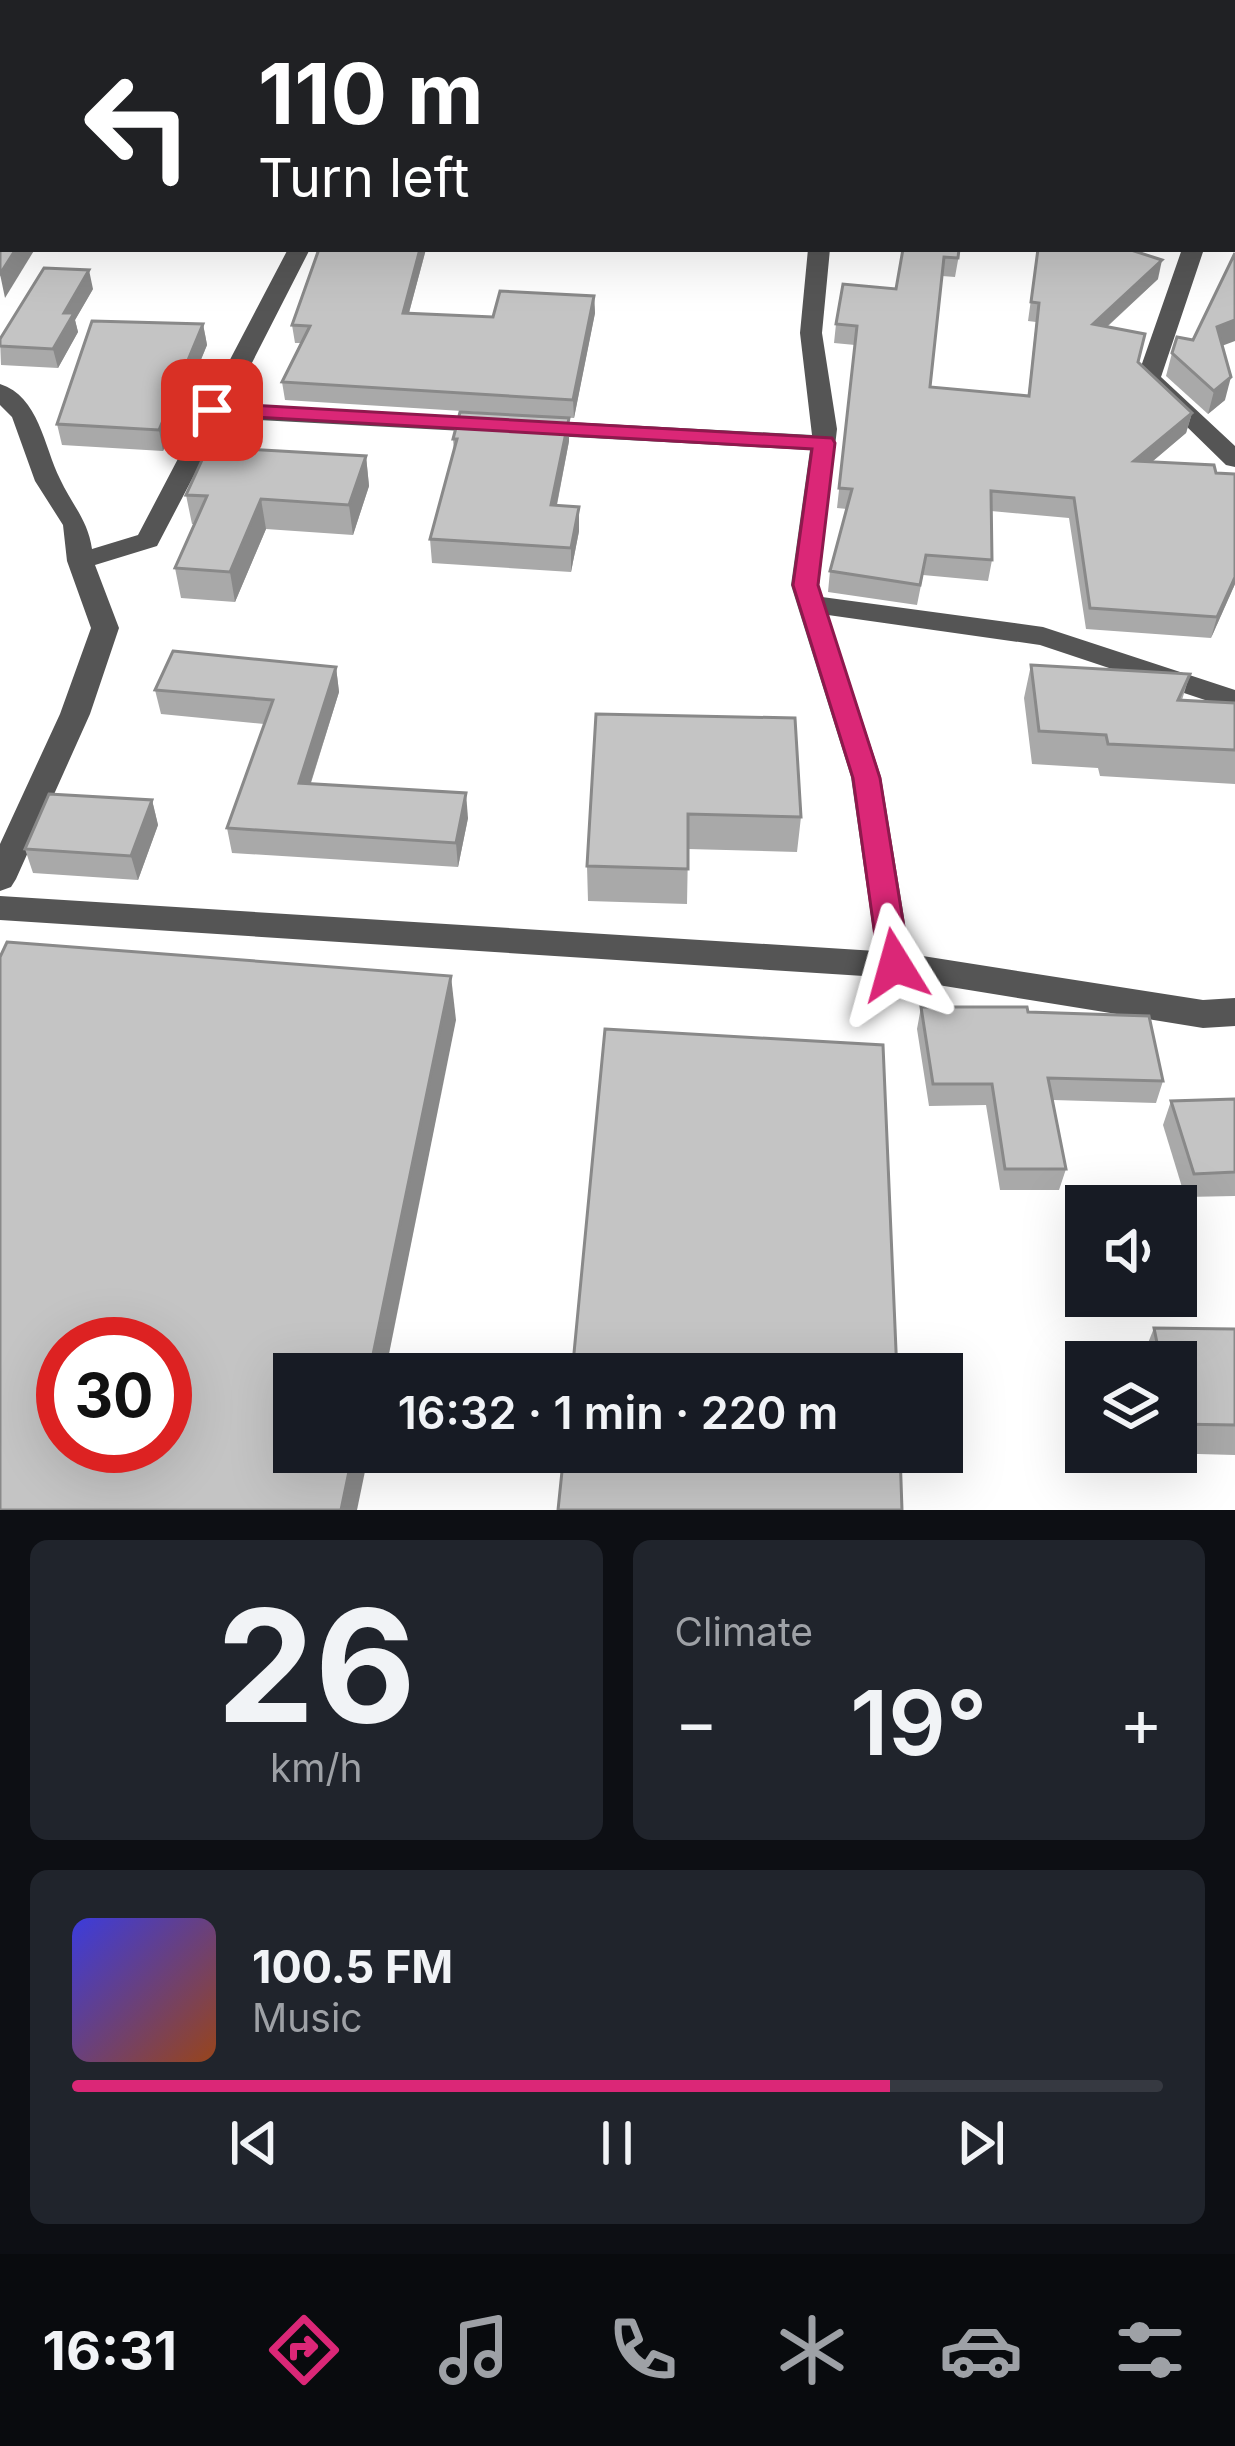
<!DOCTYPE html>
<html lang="en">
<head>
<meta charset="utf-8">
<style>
  body { margin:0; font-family:Inter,sans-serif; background:#20242c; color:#f1f3f6; height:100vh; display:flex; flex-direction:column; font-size:45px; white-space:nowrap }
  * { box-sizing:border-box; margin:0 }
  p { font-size:39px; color:#9ea1a6 }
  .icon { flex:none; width:66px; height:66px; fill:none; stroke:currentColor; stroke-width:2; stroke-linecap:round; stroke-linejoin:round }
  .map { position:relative; height:1510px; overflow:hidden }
  .drawer { display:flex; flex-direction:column; gap:30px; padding:30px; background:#0d0f14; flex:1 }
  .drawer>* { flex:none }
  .guide { position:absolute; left:0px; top:0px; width:1236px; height:252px; box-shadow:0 12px 48px #0002; background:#202124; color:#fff; overflow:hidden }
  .buttons { position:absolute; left:1065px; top:1185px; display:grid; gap:24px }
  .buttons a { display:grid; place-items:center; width:132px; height:132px; border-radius:0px; background:#171b24; box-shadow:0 12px 48px #0002; font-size:60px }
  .speed { position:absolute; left:36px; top:1317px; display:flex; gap:24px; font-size:60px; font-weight:700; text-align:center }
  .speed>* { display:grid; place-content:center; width:156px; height:156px; border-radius:50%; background:#171b24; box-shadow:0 12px 48px #0002; line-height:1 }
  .speed .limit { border:18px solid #d22; background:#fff; color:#111 }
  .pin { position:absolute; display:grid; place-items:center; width:102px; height:102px; color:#fff; margin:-51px; border-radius:24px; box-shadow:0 6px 18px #0006 }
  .me { position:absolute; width:132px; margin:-66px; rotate:352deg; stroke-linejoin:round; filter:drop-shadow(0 0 9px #0008) }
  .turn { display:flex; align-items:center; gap:42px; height:252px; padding:0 60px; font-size:54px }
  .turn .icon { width:156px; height:156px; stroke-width:2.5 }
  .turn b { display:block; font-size:84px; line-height:102px }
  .big { font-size:90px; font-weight:600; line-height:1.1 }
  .drawer .tile { flex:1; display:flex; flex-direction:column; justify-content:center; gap:18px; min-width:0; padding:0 42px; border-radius:18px; background:#20242c }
  .drawer .dial { align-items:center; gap:0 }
  .dial b { font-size:156px; line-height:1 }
  .song { display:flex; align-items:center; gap:36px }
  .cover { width:144px; height:144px; border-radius:18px; background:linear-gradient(135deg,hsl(240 70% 55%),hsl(20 70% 35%)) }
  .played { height:12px; border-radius:6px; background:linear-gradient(90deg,#db2777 75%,#363941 75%) }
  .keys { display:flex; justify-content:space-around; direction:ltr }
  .heat { display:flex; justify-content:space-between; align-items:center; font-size:66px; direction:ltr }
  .drawer .tiles { flex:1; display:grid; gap:30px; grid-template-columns:1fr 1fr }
  .tile:last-child { grid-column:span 2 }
  .trip { position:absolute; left:273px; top:1353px; width:690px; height:120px; border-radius:0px; background:#171b24; box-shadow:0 12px 48px #0002; font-weight:600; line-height:120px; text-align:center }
  .tab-bar { display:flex; height:192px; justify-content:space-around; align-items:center; background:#090b0e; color:#9ea1a6 }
  .tab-bar .icon { width:84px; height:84px }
  .tab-bar .active { color:#db2777 }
  .tab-bar b { font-size:54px; color:#f1f3f6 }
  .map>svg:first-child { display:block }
  .green { fill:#dcdcdc }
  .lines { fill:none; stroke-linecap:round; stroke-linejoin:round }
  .highway-casing { stroke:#dbdbdb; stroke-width:4 }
  .minor { fill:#555; fill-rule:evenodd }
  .highway { fill:#000; fill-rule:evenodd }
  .wall { fill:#a9a9a9 }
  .shaded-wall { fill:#898989 }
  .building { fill:#c4c4c4; stroke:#898989; stroke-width:3; fill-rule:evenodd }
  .route { fill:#db2777; stroke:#8e194d; stroke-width:3 }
</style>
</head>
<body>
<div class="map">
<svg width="1235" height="1510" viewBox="0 0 1235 1510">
  <rect width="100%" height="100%" fill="#fff"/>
  <polygon class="green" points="478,0 976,0 978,3 512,3"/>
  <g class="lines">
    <defs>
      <g id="highway">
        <polygon points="299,0 405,0 407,3 301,3"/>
        <polygon points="990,0 1010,0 1011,3 991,3"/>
        <polygon points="1030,0 1050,0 1052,3 1032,3"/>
        <polygon points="1233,120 1235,121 1235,135 1233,134"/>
        <rect x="1233" y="184" width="2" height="15"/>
      </g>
    </defs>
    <use href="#highway" class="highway-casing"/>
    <g class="minor">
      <rect x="0" y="36" width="3" height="10"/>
      <polygon points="0,161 3,162 3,174 0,173"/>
      <path d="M 288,249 L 310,249 L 231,404 L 812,435 L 800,333 L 808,249 L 830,249 L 822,333 L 837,429 L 819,585 L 822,597 L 1043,627 L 1235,690 L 1235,710 L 1040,645 L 828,615 L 881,777 L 910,954 L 1203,1000 L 1235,998 L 1235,1026 L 1203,1028 L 895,978 L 0,920 L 0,896 L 876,951 L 851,777 L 791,585 L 810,450 L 224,418 L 157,546 L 95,565 L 119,628 L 90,714 L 16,879 L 11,887 L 0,891 L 0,844 L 60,714 L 91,628 L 67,561 L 63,525 L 35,481 L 12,417 L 0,405 L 0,384 C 39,396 44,447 60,479 C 72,505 88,520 92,549 L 138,535 Z"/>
      <polygon points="1182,249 1204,249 1161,377 1235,446 1235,467 1226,465 1137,378"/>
    </g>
    <use href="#highway" class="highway"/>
  </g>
  <g class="wall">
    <polygon points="319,249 426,249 409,313 493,317 594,296 595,313 574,418 285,400 282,382 302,343 295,343 292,325"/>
    <polygon points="903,249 960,249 955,277 942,276 930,387 1028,396 1036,322 1028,321 1038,249 1158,279 1107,327 1139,362 1192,413 1186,433 1152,462 1216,473 1235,474 1235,584 1211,638 1086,629 1069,518 991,511 992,560 988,581 923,575 917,605 828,592 830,571 847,509 837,508 855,345 834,343 836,324 896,289"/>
    <polygon points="93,289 75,320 78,332 58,368 1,365 0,339"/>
    <polygon points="203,324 207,345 163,451 62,445 57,424"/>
    <polygon points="1222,346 1225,400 1208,414 1166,376 1172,353"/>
    <polygon points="453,439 569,441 557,505 579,507 579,531 571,572 432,563 430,539 454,451"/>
    <polygon points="366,456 369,486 353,535 266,529 235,602 181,598 175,568 194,524 192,524 186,495"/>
    <polygon points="1031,665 1190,674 1182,700 1235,703 1235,784 1100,776 1098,768 1032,764 1024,698"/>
    <polygon points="336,667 339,692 311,783 468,818 458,867 232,853 227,828 264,724 161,714 155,690"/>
    <polygon points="795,718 801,817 797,852 688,849 687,904 588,901 587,866"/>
    <polygon points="152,800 158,825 138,880 33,873 25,849"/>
    <polygon points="921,1007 1163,1081 1156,1103 1053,1100 1066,1169 1059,1190 1000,1190 986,1105 929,1106 917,1029"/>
    <polygon points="1235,1099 1235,1196 1185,1197 1163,1125 1171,1101"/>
    <polygon points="1154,1328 1235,1329 1235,1455 1161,1453 1176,1452 1176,1362 1142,1362 1142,1358"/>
  </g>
  <g class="shaded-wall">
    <polygon points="16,249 35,249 5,298 0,274"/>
    <polygon points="420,249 426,249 404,331 403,313"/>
    <polygon points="1162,260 1158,279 1089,343 1093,324"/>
    <polygon points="89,270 93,289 75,320 78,332 58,368 53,349 64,313"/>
    <polygon points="594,296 595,313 574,418 573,400"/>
    <polygon points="1235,320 1235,341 1211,350 1217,327"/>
    <polygon points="203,324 207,345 163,451 159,430"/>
    <polygon points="1231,377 1225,400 1208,414 1214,391"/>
    <polygon points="1192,413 1186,433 1129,481 1134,461"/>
    <polygon points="569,418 569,441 552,529 551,505"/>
    <polygon points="366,456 369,486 353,535 349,505"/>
    <polygon points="261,499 266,529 235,602 230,572"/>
    <polygon points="579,507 579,531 571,572 571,548"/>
    <polygon points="1235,577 1235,584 1211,638 1217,617"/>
    <polygon points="336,667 339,692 303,807 299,783"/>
    <polygon points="466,793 468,818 458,867 456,843"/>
    <polygon points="152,800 158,825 138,880 131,856"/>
    <polygon points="451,976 456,1020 385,1374 369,1374"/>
    <polygon points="353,1452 369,1452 357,1510 341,1510"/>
  </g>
  <g class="building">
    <polygon points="3,180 3,249 16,249 0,274 0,184"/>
    <polygon points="319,249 420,249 403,313 493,317 500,291 594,296 573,400 282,382 310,326 292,325"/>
    <polygon points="903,249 959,249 958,258 944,257 930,387 1029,396 1039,303 1031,302 1038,249 1128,249 1162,260 1093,324 1145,334 1138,362 1192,413 1134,461 1214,465 1216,473 1235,474 1235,577 1217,617 1090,608 1074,498 991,491 992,560 926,555 920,585 830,571 852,489 839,488 857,326 836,324 843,284 896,289"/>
    <polygon points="1235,253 1235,320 1217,327 1231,377 1214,391 1172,353 1177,337 1193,340"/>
    <polygon points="44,268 89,270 64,313 74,313 53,349 0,346 0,339"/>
    <polygon points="92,321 203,324 159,430 57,424"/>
    <polygon points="460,412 569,418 551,505 579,507 571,548 430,539 457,439 453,439"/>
    <polygon points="208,447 366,456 349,505 261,499 230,572 175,568 207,496 186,495"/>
    <polygon points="173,651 336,667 299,783 466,793 456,843 227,828 273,700 155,690"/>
    <polygon points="1031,665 1190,674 1178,700 1235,703 1235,750 1108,744 1106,735 1039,731"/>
    <polygon points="596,714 795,718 801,817 688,814 688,869 587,866"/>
    <polygon points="49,794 152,800 131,856 25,849"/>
    <path d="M 7,942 L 451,976 L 369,1374 L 294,1374 L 294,1452 L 353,1452 L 341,1510 L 0,1510 L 0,957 ZM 63,1344 L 165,1344 L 165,1446 L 63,1446 Z"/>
    <polygon points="921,1007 1027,1007 1028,1012 1149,1016 1163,1081 1048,1078 1066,1169 1005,1169 992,1084 933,1084"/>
    <polygon points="605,1029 883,1045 897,1374 572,1374"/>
    <polygon points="1235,1099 1235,1172 1194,1174 1171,1101"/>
    <polygon points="1154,1328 1235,1329 1235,1425 1176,1424 1176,1362 1161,1362"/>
    <polygon points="564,1452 900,1452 902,1510 558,1510"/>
  </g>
  <polygon class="route" points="212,403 832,438 835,443 818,585 880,778 910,965 905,973 884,973 879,965 853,778 793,585 812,449 204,414 204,405"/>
</svg>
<div class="buttons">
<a><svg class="icon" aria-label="sound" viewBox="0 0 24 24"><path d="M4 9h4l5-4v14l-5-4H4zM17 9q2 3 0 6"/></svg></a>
<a><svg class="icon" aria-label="layers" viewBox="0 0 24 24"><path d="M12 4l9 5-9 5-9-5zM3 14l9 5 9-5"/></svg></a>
</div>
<div class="speed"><div class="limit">30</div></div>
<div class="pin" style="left:212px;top:410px;background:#d93025"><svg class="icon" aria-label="arrive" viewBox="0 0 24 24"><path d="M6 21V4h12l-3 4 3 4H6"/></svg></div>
<svg class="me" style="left:895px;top:965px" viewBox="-20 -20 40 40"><path d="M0-17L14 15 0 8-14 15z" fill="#db2777" stroke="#fff" stroke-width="4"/></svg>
<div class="trip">16:32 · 1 min · 220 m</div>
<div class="guide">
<div class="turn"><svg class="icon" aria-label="left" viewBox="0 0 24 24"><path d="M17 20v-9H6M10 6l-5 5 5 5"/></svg><div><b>110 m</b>Turn left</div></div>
</div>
</div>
<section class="drawer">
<div class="tiles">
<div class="tile dial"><b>26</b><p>km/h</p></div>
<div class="tile"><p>Climate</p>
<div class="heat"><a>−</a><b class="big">19°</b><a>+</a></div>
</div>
<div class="tile">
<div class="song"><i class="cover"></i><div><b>100.5 FM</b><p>Music</p></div></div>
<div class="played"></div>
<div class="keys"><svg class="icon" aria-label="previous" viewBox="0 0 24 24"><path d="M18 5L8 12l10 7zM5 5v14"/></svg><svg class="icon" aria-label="pause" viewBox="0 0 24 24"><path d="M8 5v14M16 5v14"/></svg><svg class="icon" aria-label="next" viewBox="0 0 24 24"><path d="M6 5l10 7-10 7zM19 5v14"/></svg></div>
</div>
</div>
</section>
<nav class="tab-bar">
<b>16:31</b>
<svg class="icon active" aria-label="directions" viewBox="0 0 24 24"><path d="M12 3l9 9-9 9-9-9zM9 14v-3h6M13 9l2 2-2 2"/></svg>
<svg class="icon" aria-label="music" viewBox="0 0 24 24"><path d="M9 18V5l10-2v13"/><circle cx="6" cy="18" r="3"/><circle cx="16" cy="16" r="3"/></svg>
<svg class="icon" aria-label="phone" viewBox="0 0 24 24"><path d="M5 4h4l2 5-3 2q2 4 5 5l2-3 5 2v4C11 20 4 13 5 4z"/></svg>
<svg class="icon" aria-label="climate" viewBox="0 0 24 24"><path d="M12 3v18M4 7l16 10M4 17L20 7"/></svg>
<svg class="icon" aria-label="car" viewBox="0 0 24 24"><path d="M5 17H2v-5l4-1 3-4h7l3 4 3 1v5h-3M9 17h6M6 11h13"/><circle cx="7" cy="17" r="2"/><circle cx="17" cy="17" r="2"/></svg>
<svg class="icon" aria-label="filters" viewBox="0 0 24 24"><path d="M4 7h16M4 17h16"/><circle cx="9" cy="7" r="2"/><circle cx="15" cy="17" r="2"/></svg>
</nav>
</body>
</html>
